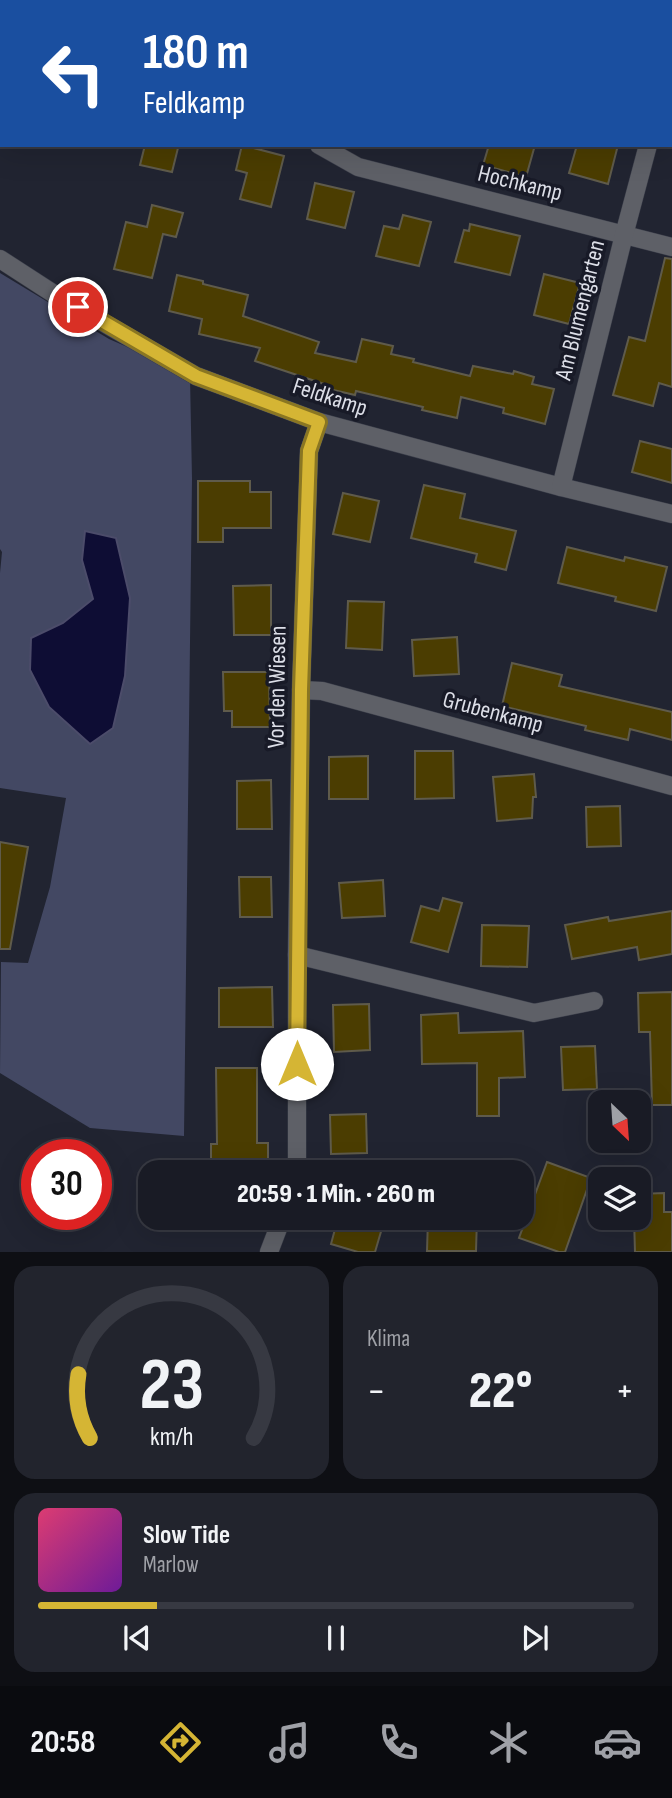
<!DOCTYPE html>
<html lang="de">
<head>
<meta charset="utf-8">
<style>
  body { margin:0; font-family:"Sofia Sans Condensed",sans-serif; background:#22242d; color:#f1f3f6; height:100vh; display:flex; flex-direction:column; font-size:26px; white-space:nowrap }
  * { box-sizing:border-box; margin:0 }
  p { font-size:23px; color:#9fa1a7 }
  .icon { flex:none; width:38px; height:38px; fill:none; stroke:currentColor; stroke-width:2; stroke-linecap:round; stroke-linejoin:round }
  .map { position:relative; height:1252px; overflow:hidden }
  .panel { display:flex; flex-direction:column; gap:14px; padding:14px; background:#0e0f14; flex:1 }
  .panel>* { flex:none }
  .hud { position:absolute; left:0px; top:0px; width:672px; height:147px; box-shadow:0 7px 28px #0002,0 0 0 2px #373942; background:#1a4fa0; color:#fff; overflow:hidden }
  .needle { width:46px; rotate:155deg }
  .tools { position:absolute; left:588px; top:1090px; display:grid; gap:14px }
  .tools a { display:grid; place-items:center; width:63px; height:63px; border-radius:14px; background:#191b25; box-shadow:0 7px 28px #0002,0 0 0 2px #373942; font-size:35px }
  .speed { position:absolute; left:21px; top:1139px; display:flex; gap:14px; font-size:35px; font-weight:700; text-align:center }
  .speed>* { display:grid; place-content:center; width:91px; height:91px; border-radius:50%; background:#191b25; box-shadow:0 7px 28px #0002,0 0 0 2px #373942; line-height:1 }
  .speed .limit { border:10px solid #d22; background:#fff; color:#111 }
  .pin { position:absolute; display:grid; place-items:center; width:60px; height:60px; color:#fff; margin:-30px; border:4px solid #fff; border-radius:50%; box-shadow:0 2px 7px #0007 }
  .me { position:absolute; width:77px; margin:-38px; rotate:0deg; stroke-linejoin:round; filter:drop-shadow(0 0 5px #0008) }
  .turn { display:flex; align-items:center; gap:24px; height:147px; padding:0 28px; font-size:32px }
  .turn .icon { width:91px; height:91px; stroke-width:2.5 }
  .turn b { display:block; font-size:49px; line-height:60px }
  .big { font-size:52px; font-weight:800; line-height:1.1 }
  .panel .card { flex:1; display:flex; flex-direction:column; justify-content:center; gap:10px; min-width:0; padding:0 24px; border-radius:21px; background:#22242d }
  .panel .dial { align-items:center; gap:0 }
  .dial svg { height:182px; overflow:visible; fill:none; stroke:#373942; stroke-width:7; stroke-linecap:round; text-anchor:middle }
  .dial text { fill:#f1f3f6; stroke:none }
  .song { display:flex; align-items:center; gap:21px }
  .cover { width:84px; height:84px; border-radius:10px; background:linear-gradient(135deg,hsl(340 70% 55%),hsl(280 70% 35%)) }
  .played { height:7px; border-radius:4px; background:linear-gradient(90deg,#d5b534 20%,#373942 20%) }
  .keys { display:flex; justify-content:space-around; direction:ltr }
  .heat { display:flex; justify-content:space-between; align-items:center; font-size:38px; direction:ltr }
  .panel .tiles { flex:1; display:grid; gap:14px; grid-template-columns:1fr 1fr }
  .card:last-child { grid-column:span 2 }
  .trip { position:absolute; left:138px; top:1160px; width:396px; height:70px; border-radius:21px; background:#191b25; box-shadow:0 7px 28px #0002,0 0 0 2px #373942; font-weight:800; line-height:70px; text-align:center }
  .dock { display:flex; height:112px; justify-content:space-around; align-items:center; background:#0a0b0f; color:#9fa1a7 }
  .dock .icon { width:49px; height:49px }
  .dock .active { color:#d5b534 }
  .dock b { font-size:32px; color:#f1f3f6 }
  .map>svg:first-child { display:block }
  .green { fill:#434863 }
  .water { fill:#0e0d34; stroke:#4c4c6a; stroke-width:2 }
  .building { fill:#4b3d01; stroke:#5f5b4b; stroke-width:2 }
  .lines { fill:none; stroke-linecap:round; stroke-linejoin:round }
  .minor-casing { stroke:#3b3e4a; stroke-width:19 }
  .minor { stroke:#5e6067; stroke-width:18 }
  .route-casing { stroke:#8a7622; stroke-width:18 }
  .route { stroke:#d5b534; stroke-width:12 }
  .labels { text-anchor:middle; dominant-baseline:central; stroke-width:7; stroke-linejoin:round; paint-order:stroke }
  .street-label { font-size:24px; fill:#dcdee7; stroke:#181a27 }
</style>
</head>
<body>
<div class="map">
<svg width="672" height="1252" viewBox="0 0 672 1252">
  <rect width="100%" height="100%" fill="#212431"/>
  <polygon class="green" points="0,273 109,339 171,366 190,377 192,479 184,1136 90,1128 0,1073 1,962 28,963 50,887 66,798 0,788 0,573 2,552 0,549"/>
  <polygon class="water" points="85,531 116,538 130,598 125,676 113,728 90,744 49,707 30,670 31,638 63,623 93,599 82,560"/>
  <g class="building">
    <polygon points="145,145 167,145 178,148 172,172 140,165"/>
    <polygon points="242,145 284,156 271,207 240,199 247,173 236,170"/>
    <polygon points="489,145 535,145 526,177 483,165"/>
    <polygon points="577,145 618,145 608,184 569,173"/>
    <polygon points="315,183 354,192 345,228 307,219"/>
    <polygon points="152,205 183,213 176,237 163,234 152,278 114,269 126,222 147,227"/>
    <polygon points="403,215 431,222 419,266 376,256 384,226 399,229"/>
    <polygon points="470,224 520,236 510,275 455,262 464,230 469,231"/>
    <polygon points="665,258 672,259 672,387 659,383 653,406 613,395 629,337 645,341"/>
    <polygon points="544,274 580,283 569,324 534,315"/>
    <polygon points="177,275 203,281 203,284 248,295 243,316 319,342 315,353 356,362 362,339 393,346 391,354 414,359 413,362 470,376 473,366 513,374 514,371 534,377 532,384 554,389 545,424 503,413 504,408 461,397 457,418 422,410 423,407 356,391 355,395 329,389 330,386 255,361 260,348 199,334 202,319 169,311"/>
    <polygon points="640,441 672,449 672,483 632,472"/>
    <polygon points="198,481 250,481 250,492 271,492 271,528 223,528 223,542 198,542"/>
    <polygon points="424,485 465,494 460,518 516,531 506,570 475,562 477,554 411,538"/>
    <polygon points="343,493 379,501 370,542 333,534"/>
    <polygon points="567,547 624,561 625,557 667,567 656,611 615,601 616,597 558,583"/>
    <polygon points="271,585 271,635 234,635 233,586"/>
    <polygon points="348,601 384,602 382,650 346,648"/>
    <polygon points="457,637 459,674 414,676 412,640"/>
    <polygon points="512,663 562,675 559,686 672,712 672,740 630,729 628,740 585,730 586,726 502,706"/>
    <polygon points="223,672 269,672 270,727 232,727 232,711 224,711"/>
    <polygon points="415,751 453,751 454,798 415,799"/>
    <polygon points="368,756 368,799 329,799 329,757"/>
    <polygon points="534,774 536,797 533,797 532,818 497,821 493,777"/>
    <polygon points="271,780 272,829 237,829 237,781"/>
    <polygon points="620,806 621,846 587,847 586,807"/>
    <polygon points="0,842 28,847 10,949 0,949"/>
    <polygon points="239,877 271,877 272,917 240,917"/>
    <polygon points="383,880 385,916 342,918 339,883"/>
    <polygon points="443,898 462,903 448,952 411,942 421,906 439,911"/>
    <polygon points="672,911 672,954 639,960 637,947 572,959 565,925 608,917 609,921"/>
    <polygon points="482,925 529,926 527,967 481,966"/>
    <polygon points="272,987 273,1027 219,1027 219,988"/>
    <polygon points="672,992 672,1105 652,1105 650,1032 639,1032 638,993"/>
    <polygon points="369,1004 370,1050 334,1052 333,1005"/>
    <polygon points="458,1013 459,1033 523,1031 525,1077 499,1078 499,1116 477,1116 477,1063 422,1064 421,1015"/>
    <polygon points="595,1046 597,1089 563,1090 561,1047"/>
    <polygon points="216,1068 257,1068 257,1143 268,1143 268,1172 211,1172 211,1144 217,1144"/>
    <polygon points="366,1114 367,1153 331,1154 330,1115"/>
    <polygon points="547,1162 591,1178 565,1252 559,1252 519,1238"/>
    <polygon points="664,1193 664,1212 672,1212 672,1252 635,1252 634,1218 639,1218 639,1194"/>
    <polygon points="338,1218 385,1218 375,1252 358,1252 331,1244"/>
    <polygon points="428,1218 477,1218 476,1251 427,1251"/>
  </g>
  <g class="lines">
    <defs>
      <g id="minor">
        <polyline points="670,66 672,60"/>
        <polyline points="319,145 358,167 672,247"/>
        <polyline points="0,259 54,294 196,376 319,422 561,487 672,514"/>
        <polyline points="561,487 624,235 648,145"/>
        <polyline points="301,690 322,691 672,786"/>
        <polyline points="297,955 534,1013 594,1001"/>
        <polyline points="297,1172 297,955 301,690 309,451 319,422"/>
        <polyline points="269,1252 282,1218"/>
      </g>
    </defs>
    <use href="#minor" class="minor-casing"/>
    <use href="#minor" class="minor"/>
  </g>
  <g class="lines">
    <defs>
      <polyline id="route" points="78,307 196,376 319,422 309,451 301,690 297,1064"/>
    </defs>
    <use href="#route" class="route-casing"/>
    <use href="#route" class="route"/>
  </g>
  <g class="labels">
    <g class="street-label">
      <text transform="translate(520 183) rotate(14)">Hochkamp</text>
      <text transform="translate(580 310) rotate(-76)">Am Blumengarten</text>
      <text transform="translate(330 397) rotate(18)">Feldkamp</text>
      <text transform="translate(277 687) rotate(-89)">Vor den Wiesen</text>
      <text transform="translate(493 712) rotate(15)">Grubenkamp</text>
    </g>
  </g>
</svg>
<div class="tools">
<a><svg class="needle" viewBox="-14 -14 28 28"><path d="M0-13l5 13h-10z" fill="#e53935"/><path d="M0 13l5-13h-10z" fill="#9fa1a7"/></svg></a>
<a><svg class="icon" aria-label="layers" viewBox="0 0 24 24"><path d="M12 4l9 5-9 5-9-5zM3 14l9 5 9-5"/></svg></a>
</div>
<div class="speed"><div class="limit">30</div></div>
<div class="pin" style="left:78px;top:307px;background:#d93025"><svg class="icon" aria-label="arrive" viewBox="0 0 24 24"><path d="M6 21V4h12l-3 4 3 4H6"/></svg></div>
<svg class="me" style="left:297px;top:1064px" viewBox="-20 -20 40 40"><circle r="19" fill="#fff"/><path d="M0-13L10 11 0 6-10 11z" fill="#d5b534"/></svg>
<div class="trip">20:59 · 1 Min. · 260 m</div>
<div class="hud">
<div class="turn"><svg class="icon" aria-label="left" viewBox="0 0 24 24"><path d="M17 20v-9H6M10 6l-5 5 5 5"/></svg><div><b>180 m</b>Feldkamp</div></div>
</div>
</div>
<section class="panel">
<div class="tiles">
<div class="card dial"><svg viewBox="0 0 100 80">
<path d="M14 69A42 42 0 1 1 86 69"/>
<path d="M14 69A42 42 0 0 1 9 41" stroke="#d5b534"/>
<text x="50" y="56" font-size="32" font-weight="700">23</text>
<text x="50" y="72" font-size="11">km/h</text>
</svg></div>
<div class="card"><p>Klima</p>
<div class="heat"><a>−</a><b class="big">22°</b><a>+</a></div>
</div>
<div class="card">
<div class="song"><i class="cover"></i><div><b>Slow Tide</b><p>Marlow</p></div></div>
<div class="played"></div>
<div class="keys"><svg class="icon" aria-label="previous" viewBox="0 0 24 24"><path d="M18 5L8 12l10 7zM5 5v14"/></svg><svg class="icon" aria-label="pause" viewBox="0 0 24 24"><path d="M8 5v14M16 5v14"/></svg><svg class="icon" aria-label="next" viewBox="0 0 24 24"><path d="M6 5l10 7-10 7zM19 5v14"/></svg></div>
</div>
</div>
</section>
<nav class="dock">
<b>20:58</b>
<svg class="icon active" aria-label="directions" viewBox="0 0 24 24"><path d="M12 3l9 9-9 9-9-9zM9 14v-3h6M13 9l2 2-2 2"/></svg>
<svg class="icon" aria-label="music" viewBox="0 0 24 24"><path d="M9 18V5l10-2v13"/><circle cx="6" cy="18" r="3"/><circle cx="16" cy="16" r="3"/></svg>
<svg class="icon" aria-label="phone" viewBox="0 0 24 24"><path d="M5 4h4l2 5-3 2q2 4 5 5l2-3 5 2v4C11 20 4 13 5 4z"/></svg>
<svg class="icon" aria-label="climate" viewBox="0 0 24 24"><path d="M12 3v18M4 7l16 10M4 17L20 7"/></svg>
<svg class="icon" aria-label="car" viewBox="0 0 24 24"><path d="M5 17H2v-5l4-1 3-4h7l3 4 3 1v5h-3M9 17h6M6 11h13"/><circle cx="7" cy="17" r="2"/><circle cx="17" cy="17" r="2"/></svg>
</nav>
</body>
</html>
